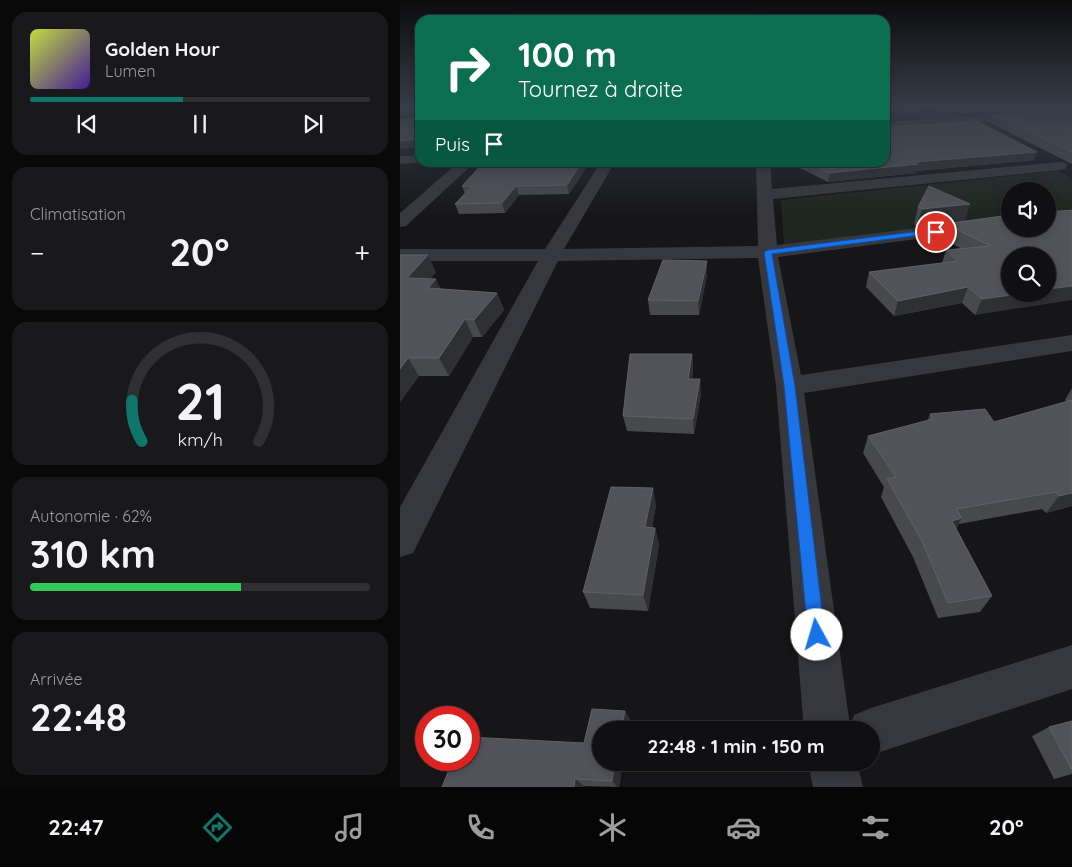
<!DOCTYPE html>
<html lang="fr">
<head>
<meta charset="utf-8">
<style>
  body { margin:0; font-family:Quicksand,sans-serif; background:#19191b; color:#f1f3f6; height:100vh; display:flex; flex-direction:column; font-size:19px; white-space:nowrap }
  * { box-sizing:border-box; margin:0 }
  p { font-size:16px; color:#9c9d9f }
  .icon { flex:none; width:28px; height:28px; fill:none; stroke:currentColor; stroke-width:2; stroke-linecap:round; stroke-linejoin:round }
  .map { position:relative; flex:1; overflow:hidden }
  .details { display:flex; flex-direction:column; gap:12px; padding:12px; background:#09090a; width:400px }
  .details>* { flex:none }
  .banner { position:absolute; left:15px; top:15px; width:475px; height:152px; border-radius:15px; box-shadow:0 2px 8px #0003,0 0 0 1px #303032; background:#0b6e4f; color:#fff; overflow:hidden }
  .controls { position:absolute; left:601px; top:182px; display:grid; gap:10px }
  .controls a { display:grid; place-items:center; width:55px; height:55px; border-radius:50%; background:#101012; box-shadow:0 2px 8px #0003,0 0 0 1px #303032; font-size:25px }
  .speed { position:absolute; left:15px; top:706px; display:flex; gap:10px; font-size:25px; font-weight:700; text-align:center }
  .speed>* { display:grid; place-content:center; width:65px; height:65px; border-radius:50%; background:#101012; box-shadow:0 2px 8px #0003,0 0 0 1px #303032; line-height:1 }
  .speed .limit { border:8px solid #d22; background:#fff; color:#111 }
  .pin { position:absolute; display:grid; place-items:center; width:42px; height:42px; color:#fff; margin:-21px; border:2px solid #fff; border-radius:50%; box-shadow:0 1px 5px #0007 }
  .me { position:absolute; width:55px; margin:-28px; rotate:354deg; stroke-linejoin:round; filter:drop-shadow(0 0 4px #0008) }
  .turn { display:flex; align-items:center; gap:18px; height:105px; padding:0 20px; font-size:22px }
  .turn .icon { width:65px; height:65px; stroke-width:2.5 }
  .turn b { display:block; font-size:35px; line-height:42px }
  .then { display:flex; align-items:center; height:48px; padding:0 20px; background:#0003; gap:10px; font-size:19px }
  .big { font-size:38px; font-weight:700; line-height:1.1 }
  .details .widget { flex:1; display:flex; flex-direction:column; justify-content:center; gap:8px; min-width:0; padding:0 18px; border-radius:15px; background:#19191b }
  .details .dial { align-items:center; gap:0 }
  .dial svg { height:130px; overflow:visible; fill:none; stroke:#303032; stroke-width:7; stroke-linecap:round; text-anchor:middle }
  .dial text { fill:#f1f3f6; stroke:none }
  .song { display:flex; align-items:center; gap:15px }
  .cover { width:60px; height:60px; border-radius:8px; background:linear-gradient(135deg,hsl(70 70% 55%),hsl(260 70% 35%)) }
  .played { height:5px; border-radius:2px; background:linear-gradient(90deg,#0f766e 45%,#303032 45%) }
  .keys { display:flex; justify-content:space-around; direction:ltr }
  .heat { display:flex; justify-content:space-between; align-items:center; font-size:28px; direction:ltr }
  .charge { height:8px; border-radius:4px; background:linear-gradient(90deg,#34c759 62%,#303032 0) }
  .trip { position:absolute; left:192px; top:721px; width:288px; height:50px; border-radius:25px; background:#101012; box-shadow:0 2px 8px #0003,0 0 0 1px #303032; font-weight:700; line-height:50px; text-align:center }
  .dock { display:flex; height:80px; justify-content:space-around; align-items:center; background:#060607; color:#9c9d9f }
  .dock .icon { width:35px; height:35px }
  .dock .on { color:#0f766e }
  .dock b { font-size:22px; color:#f1f3f6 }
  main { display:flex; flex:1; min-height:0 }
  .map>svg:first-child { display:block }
  .built { fill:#222225 }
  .green { fill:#1e261f }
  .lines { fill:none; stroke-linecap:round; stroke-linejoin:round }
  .minor { fill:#37383d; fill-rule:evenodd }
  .wall { fill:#47494d }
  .shaded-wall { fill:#2f3033 }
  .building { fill:#525359; stroke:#5f6168 }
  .route { fill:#1a73e8; stroke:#114b97 }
</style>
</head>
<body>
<main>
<section class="details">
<div class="widget">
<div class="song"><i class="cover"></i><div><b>Golden Hour</b><p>Lumen</p></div></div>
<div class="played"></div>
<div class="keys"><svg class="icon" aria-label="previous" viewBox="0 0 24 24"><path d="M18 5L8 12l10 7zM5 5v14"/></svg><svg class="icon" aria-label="pause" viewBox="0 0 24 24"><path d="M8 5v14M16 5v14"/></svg><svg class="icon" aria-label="next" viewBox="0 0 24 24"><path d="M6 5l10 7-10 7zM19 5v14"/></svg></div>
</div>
<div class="widget"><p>Climatisation</p>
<div class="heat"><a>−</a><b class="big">20°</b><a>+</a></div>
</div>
<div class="widget dial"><svg viewBox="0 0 100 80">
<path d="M14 69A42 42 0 1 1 86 69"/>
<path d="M14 69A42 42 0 0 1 8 44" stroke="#0f766e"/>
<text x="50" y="56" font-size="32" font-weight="700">21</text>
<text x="50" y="72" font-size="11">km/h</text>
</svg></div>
<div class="widget"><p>Autonomie · 62%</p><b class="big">310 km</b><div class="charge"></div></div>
<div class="widget"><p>Arrivée</p><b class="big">22:48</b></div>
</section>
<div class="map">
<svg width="672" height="787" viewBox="0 0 672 787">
  <rect width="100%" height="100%" fill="#161618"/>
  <polygon class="built" points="485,106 579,116 485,120"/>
  <polygon class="green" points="658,171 672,178 672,209 648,212 648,191 610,191 610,217 384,245 381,200"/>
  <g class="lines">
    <g class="minor">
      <polygon points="672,109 672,115 485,130 485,122"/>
      <polygon points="20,155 20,162 23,162 0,164 0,156"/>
      <polygon points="59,162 75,162 6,226 0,227 0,213"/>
      <polygon points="201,162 215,162 164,249 358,246 356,162 370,162 372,189 660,162 665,163 667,166 665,169 660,170 373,199 377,245 610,217 610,227 378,257 401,375 672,335 672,351 404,393 450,726 454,715 471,708 672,645 672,689 471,755 471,730 404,730 376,386 358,258 158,261 13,553 0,557 0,507 138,261 0,261 0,249 145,249"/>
      <polygon points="408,762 457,762 463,787 413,787"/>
    </g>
  </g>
  <g class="wall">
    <polygon points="505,105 672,105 672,108 569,114"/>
    <polygon points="672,109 672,164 591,123 593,115"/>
    <polygon points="571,118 634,160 516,171 516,173 428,182 396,166 396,162 485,162 570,122"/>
    <polygon points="190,162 169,194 119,195 105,213 59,214 55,204 65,194 62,186"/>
    <polygon points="518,207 565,221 517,226 514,225"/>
    <polygon points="545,224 648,229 575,315 562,303 494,316 466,287 469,272 542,263 546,250 562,249 541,238"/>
    <polygon points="0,255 36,272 30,279 41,289 97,293 104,310 82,337 73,337 49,376 19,376 0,402"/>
    <polygon points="307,275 299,315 250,315 248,300"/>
    <polygon points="292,354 293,369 292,379 301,394 294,434 227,431 223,416"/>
    <polygon points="672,388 672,506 646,513 642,509 559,524 556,529 592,596 580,612 538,618 513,557 481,497 484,487 463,453 468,436 528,420 530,414 594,422 667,402 665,400"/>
    <polygon points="256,505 252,528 255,528 259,545 248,611 190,608 183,592"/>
    <polygon points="225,711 231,721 201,762 223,762 219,787 184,786 184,787 42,787 184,743"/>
    <polygon points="672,721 672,774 654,779 632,736 649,727"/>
  </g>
  <g class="shaded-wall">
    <polygon points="587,105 672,105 672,108 569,114 571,106"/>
    <polygon points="17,106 20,113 0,118 0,110"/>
    <polygon points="20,139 20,148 0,149 0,141"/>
    <polygon points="637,152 634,160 516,171 516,173 428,182 429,173 515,162"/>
    <polygon points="182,162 190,162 169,194 167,185"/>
    <polygon points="116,186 119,195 105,213 102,203"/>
    <polygon points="570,204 565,221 517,226 522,209"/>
    <polygon points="28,255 36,272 16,295 7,278"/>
    <polygon points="307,261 307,275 299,315 298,301"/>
    <polygon points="36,279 44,296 28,288"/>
    <polygon points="672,286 672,300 575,315 582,299 619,294 648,294 648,289"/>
    <polygon points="568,287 562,303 494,316 498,301"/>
    <polygon points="97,293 104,310 82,337 74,320"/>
    <polygon points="65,319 73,337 49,376 39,358"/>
    <polygon points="292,354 293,369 290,394 288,379"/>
    <polygon points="8,358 19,376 0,402 0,369"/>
    <polygon points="300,379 301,394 294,434 293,419"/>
    <polygon points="253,488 256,505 249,545 245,527"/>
    <polygon points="672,493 672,506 646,513 659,496"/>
    <polygon points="562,518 552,535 552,521"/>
    <polygon points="255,528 259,545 248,611 243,595"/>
    <polygon points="225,711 231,721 229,730 221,730"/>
    <polygon points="215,762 223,762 219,787 217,787 212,781"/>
    <polygon points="175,779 184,786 184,787 174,787"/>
  </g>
  <g class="building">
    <polygon points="0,105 20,105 20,139 0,141 0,120 18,117 19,108 17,106 0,110"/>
    <polygon points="564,105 587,105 571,106"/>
    <polygon points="672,109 672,152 593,115"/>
    <polygon points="571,118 637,152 515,162 518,164 429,173 408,162 485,162 485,127 571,122"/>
    <polygon points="84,162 182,162 167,185 116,186 102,203 55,204 72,186 62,186"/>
    <polygon points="529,186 570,204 522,209 518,207"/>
    <polygon points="672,210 672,286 648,289 648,256 610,256 610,294 619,294 582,299 568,287 498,301 469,272 558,261 546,250 591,246 545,224 610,215 610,229 648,229 648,212"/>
    <polygon points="0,255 28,255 7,278 36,279 28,288 97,293 74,320 65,319 39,358 8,358 0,369"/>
    <polygon points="263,260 307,261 298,301 248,300"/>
    <polygon points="230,354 292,354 288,379 300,379 293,419 223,416"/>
    <polygon points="672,400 672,493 659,496 656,492 556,509 562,518 552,521 592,596 548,603 522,541 487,479 496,477 468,436 533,419 530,414 585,409 594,422"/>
    <polygon points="211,487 253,488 245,527 255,528 243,595 183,592"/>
    <polygon points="192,709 225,711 221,730 201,730 201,762 215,762 212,781 175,779 174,787 42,787 53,760 69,760 69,737 184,743"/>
    <polygon points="672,721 672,770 649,727"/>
  </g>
  <linearGradient id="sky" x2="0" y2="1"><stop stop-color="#0c0c0d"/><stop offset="0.49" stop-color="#363c48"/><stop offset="1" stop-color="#363c48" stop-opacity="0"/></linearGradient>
  <rect width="672" height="216" fill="url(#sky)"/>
  <polygon class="route" points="536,229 539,232 538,233 372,254 395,386 425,635 423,641 417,643 411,641 408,635 384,386 364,252 368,250"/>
</svg>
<div class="controls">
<a><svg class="icon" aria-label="sound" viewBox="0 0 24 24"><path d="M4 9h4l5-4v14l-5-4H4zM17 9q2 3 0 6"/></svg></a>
<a><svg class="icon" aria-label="search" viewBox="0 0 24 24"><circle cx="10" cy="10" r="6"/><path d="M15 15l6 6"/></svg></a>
</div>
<div class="speed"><div class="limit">30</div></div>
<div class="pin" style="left:536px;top:232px;background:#d93025"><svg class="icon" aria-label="arrive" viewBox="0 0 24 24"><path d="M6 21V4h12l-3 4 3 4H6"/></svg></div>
<svg class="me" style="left:417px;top:635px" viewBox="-20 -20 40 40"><circle r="19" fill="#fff"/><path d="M0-13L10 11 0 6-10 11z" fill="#1a73e8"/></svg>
<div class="trip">22:48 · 1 min · 150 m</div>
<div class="banner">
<div class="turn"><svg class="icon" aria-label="right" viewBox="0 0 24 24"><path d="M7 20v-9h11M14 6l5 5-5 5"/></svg><div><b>100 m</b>Tournez à droite</div></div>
<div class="then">Puis<svg class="icon" aria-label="arrive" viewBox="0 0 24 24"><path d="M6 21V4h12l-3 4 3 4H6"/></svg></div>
</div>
</div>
</main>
<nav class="dock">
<b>22:47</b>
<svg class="icon on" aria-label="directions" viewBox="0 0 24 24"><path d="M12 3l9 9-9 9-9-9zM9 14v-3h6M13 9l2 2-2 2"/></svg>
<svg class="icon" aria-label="music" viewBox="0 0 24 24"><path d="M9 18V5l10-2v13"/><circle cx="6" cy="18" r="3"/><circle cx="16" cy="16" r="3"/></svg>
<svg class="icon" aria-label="phone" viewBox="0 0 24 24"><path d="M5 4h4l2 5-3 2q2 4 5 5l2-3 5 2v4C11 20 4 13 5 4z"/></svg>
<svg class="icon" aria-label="climate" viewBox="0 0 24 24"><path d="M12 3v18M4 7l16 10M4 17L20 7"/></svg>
<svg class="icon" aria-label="car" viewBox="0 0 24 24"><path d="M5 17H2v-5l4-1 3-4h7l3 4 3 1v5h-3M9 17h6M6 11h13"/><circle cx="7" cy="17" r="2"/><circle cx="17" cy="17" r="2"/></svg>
<svg class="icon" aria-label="filters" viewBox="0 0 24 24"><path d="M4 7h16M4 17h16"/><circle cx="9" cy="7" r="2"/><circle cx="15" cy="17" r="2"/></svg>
<b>20°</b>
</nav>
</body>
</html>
